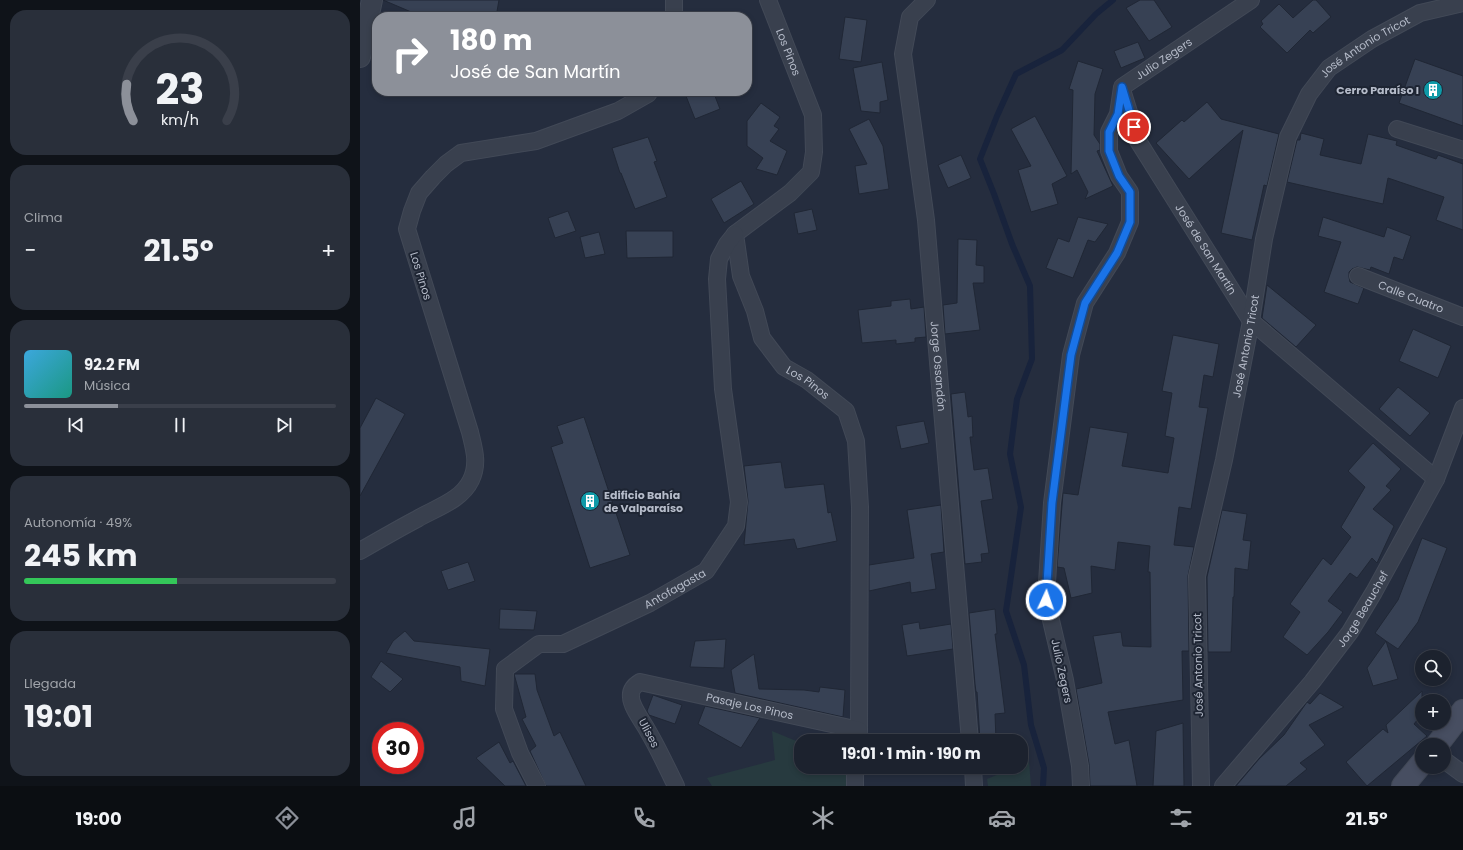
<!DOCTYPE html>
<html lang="es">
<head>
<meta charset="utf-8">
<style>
  body { margin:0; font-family:Poppins,sans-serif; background:#292f3a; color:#f1f3f6; height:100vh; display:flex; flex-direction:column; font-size:15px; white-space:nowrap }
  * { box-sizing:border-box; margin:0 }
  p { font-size:13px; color:#a0a4aa }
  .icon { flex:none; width:22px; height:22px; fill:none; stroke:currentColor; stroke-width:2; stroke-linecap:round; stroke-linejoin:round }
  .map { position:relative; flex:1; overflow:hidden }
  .details { display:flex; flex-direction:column; gap:10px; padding:10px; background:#0f1319; width:360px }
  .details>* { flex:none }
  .hud { position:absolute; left:12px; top:12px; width:380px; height:84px; border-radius:16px; box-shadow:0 2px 6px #0003,0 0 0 1px #3a3f4a; background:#8c9099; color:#fff; overflow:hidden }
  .controls { position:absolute; left:1055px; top:650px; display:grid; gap:8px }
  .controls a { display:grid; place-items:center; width:36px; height:36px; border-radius:50%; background:#1c222e; box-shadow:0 2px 6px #0003,0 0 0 1px #3a3f4a; font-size:20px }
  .speed { position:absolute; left:12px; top:722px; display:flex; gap:8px; font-size:20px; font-weight:700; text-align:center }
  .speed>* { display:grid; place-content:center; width:52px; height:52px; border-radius:50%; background:#1c222e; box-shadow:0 2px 6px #0003,0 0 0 1px #3a3f4a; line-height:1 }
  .speed .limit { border:6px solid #d22; background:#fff; color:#111 }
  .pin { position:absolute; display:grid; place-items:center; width:34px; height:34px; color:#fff; margin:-17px; border:2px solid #fff; border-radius:50%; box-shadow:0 1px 4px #0007 }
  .me { position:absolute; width:44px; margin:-22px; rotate:3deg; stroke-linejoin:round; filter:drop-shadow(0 0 3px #0008) }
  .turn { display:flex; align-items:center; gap:14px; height:84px; padding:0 12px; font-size:18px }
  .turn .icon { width:52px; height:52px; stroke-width:2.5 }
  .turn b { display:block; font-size:28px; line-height:34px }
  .big { font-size:30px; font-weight:700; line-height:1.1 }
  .details .tile { flex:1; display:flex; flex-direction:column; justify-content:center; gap:6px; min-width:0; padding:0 14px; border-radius:16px; background:#292f3a }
  .details .dial { align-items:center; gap:0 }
  .dial svg { height:104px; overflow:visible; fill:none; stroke:#3a3f4a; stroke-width:7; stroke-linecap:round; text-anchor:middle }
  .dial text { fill:#f1f3f6; stroke:none }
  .song { display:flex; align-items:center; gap:12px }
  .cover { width:48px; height:48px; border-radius:6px; background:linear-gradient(135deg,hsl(200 70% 55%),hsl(170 70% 35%)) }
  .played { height:4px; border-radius:2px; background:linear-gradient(90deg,#8c9099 30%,#3a3f4a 30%) }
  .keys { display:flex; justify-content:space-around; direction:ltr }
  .heat { display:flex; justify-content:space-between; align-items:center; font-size:22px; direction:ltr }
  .charge { height:6px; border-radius:3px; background:linear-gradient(90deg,#34c759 49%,#3a3f4a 0) }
  .trip { position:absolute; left:434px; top:734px; width:234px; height:40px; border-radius:16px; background:#1c222e; box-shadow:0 2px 6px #0003,0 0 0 1px #3a3f4a; font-weight:700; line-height:40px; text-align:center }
  .dock { display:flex; height:64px; justify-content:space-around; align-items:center; background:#0b0e12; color:#a0a4aa }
  .dock .icon { width:28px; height:28px }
  .dock .on { color:#8c9099 }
  .dock b { font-size:18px; color:#f1f3f6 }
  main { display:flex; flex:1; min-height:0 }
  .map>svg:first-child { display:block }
  .green { fill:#273a3f }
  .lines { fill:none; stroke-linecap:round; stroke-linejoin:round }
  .stream { stroke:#18233c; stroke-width:6 }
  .building { fill:#374154; stroke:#202735 }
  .minor-casing { stroke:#424957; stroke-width:18 }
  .tertiary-casing { stroke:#424957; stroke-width:22 }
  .secondary-casing { stroke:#424957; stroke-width:24 }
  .minor { stroke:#39404e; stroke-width:16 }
  .tertiary { stroke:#39404e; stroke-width:20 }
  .secondary { stroke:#474e61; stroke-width:22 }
  .route-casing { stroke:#114b97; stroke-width:10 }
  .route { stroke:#1a73e8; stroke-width:7 }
  .labels { text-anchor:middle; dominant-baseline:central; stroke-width:4; stroke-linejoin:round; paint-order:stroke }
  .street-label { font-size:11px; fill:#b5bbc9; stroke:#1e2533 }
  .poi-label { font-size:11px; font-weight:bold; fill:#b5bbc9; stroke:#1e2533; text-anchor:end }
</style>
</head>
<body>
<main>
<section class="details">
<div class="tile dial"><svg viewBox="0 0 100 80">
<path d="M14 69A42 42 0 1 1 86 69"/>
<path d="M14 69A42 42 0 0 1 9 41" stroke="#8c9099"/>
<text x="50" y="56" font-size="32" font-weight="700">23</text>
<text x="50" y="72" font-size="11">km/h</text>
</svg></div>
<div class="tile"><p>Clima</p>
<div class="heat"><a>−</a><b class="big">21.5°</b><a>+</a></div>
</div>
<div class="tile">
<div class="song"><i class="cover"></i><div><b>92.2 FM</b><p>Música</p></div></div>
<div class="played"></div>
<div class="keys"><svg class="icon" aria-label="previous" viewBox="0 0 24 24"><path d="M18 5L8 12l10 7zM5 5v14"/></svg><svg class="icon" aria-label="pause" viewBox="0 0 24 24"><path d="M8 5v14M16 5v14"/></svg><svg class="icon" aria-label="next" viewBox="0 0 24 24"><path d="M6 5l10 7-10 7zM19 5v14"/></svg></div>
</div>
<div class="tile"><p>Autonomía · 49%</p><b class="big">245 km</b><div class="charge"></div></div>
<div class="tile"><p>Llegada</p><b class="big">19:01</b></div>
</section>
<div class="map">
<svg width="1103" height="786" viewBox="0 0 1103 786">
  <rect width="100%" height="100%" fill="#252d3e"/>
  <g class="green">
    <polygon points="412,731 441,743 441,767 495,767 495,786 352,786 347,778 415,760"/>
    <polygon points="669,761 671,786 628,786 627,779 656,767 661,767 661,765"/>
  </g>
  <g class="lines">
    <polyline class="stream" points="683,786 684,768 671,725 664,665 646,611 661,507 650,454 657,399 672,359 670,286 652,244 634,194 620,159 637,116 656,74 702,50 736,14 753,0"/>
  </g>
  <g class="building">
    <polygon points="23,0 139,0 136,17 63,17"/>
    <polygon points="780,0 794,0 812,27 789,41 766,8"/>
    <polygon points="953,0 956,0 971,17 953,33 950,30 927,53 900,27 903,24 901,21 919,4 933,18"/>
    <polygon points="485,17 507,20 501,62 479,59"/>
    <polygon points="778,42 785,58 761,68 754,51"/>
    <polygon points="1055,59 1103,76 1103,126 1039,103"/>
    <polygon points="718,61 743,69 735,94 734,135 740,144 740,150 737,151 753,186 725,199 728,192 717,170 711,174 713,90 709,89"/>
    <polygon points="522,62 528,100 520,102 520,113 501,111 493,68"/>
    <polygon points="324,91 353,91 360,109 335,119"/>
    <polygon points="847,102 861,119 919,134 907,186 904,185 892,240 861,233 883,130 829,179 796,143 822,120 824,122"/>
    <polygon points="401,103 420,117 414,126 419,129 410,141 427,151 417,175 396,169 403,158 387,146 387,121"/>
    <polygon points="675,116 707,176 692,184 698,204 671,212 658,170 671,166 651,129"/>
    <polygon points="509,119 523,146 529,189 499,194 495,166 507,164 489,129"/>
    <polygon points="941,133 964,139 960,155 1001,164 1008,134 1037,141 1036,145 1076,159 1078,155 1103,164 1103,230 1076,220 1084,197 1028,178 1023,204 927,182 937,140 940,140"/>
    <polygon points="288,137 297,161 294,162 307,197 275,209 261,173 260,173 252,148"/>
    <polygon points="601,155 611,178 588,188 578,165"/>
    <polygon points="381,181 394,204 364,223 351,199"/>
    <polygon points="452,209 457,230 438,234 434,213"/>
    <polygon points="208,211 216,231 195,238 188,218"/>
    <polygon points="718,217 748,224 735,242 728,240 713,278 686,268 698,238 709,242"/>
    <polygon points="963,217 1024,237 1027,227 1051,236 1043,260 1034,257 1029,274 1011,267 1010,270 997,267 992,269 989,272 989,277 990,282 1004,288 998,304 964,292 981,242 958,236"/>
    <polygon points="266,231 313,231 313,257 267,258"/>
    <polygon points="239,232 245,254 225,258 220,237"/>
    <polygon points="598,239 617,240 616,265 624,266 624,283 613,283 620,330 585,334 583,305 597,303"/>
    <polygon points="907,285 956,325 936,347 902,318"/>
    <polygon points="550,299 551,309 564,307 566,337 555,338 555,342 536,344 536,340 502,343 498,310 531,306 531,301"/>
    <polygon points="1053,329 1091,346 1078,378 1039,361"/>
    <polygon points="813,335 859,344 853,377 844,375 839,407 848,408 831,509 819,507 814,545 834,547 828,576 829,651 822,651 823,700 748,712 755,744 769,740 777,786 730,786 729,764 716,689 742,683 733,636 761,632 763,646 791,647 790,572 788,572 790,546 758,542 755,570 731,566 732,593 711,598 704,568 697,567 703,493 718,495 730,427 768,433 762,466 808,473 814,438 805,436 812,393 802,391"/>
    <polygon points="1038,387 1070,413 1050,436 1019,409"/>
    <polygon points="605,392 608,417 612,416 613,437 610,437 614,470 628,468 633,499 621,501 629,553 621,554 622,562 605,564 591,394"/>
    <polygon points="16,398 45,414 0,496 0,428"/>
    <polygon points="224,417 270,555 230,568 191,447 203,443 197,426"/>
    <polygon points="564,421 569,443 541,449 536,426"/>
    <polygon points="1013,443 1041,469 1026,486 1031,490 1013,509 1034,526 1017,563 1012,558 997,578 990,573 968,601 983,612 968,632 947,655 923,637 940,612 930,604 963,558 971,565 991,537 981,527 1005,487 988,471"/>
    <polygon points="421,462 425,488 464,484 468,513 471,512 477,541 437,549 434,539 384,545 388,501 384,466"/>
    <polygon points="581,505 584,552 571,554 576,589 551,593 550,582 509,591 509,565 554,558 547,510"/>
    <polygon points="862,510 887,514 883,540 891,541 888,570 875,568 874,597 873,597 871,652 848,652 847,577"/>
    <polygon points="1062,538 1087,548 1058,622 1038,649 1026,641 1038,679 1013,686 1007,668 1026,641 1015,633 1038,600"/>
    <polygon points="108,562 115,581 88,590 81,571"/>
    <polygon points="140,609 177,611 174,630 139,629"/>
    <polygon points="635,609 637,634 635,634 645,713 635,714 636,741 620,741 617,692 616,692 615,684 609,613"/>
    <polygon points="559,622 560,629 591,624 593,649 547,656 542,625"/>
    <polygon points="45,631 54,641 130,649 125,686 101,681 100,667 26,653 33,641"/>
    <polygon points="366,639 364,668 330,667 335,641"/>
    <polygon points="394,654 399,689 444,690 459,692 460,687 485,690 483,717 375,693 371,670"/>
    <polygon points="21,661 43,679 30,692 11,677"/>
    <polygon points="154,674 175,674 177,690 194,736 200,732 226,786 186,786 170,751 176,746 162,719 166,717"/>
    <polygon points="1062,691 1062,714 1054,724 1067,736 1007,786 986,762 1023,729 1028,733 1026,725"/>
    <polygon points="960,693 984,707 949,725 965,745 940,763 947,769 926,786 876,786 899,759 924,735 947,702 950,704"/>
    <polygon points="293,695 322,705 315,724 289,715 287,711"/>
    <polygon points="345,706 400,718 381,748 338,724"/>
    <polygon points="823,723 824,786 793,786 796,731"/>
    <polygon points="139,742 150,763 153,761 166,786 145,786 116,758"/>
  </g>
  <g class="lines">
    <defs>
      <g id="minor">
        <polyline points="314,0 314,17"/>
        <path id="s1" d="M 408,0 L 453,115 L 454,152 L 451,172 L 430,193 L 375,234 L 381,276 L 395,311 L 402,338 L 424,367 L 447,380 L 486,411 L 496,441 L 500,507 L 499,730 L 498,741"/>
        <path id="s2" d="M 567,0 L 550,17 L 543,54 L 566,220 L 610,741"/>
        <path id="s3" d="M 763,93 L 778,141 L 891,321 L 1076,479"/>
        <polyline points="1037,129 1103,150"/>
        <path id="s4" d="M 998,276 L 1103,317"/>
        <path d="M 0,551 C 19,540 38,529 57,519 C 75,508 101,501 111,480 C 119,463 114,449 110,432 L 47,229 L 52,211 L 59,193 L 73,177 L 86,164 L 101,153 L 176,141 L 258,111 L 288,94 L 290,91"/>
        <polyline points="1084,760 1103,774"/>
        <polyline points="613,767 614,786"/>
        <path id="s5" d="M 177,786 L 160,753 L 144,709 L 145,669 L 179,644 L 203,644 L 290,603 L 346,571 L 376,526 L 379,502 L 363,389 L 357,279 L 359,259 L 367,244 L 375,234"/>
        <path id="s6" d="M 316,786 C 307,768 299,750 289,733 C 284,723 271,707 271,697 C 270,689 275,685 280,682 L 499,730"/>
        <polyline points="495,786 495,767"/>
        <path id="s7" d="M 721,786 L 720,766 L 705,680 L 686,599 L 692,503 L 711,355 L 725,303 L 757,253 L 770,222 L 770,192 L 759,176 L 749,151 L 749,132 L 758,114 L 762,87 L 891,0"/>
        <path id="s8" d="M 841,786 L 837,576 L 864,460 L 891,321 L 904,239 L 928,137 L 949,94 L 969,68 L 1012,39 L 1060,13 L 1103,3"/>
        <path id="s9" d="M 863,786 L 952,682 L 990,632 L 1014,592 L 1076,479 L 1103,408"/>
      </g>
      <polyline id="tertiary" points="0,57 12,0"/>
      <g id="secondary">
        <polyline points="1077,745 1103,711"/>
        <polyline points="1043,786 1062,763"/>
      </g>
    </defs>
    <use href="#minor" class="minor-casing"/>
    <use href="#tertiary" class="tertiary-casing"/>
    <use href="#secondary" class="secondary-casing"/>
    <use href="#minor" class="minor"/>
    <use href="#tertiary" class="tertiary"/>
    <use href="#secondary" class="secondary"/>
  </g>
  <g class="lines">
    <defs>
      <polyline id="route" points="686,600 692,503 711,355 725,303 757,253 770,222 770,192 759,176 749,151 749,132 758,114 762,87 774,127"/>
    </defs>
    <use href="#route" class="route-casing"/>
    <use href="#route" class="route"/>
  </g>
  <defs>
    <symbol id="building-disc" viewBox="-11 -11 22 22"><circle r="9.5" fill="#0f9aa8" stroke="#1e2533"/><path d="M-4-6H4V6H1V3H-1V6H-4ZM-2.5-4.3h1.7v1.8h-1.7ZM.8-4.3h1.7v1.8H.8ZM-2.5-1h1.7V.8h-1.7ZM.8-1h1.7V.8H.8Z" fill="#fff"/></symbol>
  </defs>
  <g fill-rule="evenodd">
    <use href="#building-disc" x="1062" y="79" width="22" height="22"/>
    <use href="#building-disc" x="219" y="490" width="22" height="22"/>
  </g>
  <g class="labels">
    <g class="street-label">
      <text stroke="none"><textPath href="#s8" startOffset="781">José Antonio Tricot</textPath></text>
      <text stroke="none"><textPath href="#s1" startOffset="56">Los Pinos</textPath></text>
      <text stroke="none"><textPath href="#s7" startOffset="776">Julio Zegers</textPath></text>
      <text stroke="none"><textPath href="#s3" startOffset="178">José de San Martín</textPath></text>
      <text transform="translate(61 276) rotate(73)">Los Pinos</text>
      <text stroke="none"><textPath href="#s4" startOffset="57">Calle Cuatro</textPath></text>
      <text stroke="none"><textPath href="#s8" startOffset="445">José Antonio Tricot</textPath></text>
      <text stroke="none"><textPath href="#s2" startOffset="376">Jorge Ossandón</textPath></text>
      <text stroke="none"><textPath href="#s1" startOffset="452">Los Pinos</textPath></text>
      <text stroke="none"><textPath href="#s5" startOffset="315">Antofagasta</textPath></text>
      <text stroke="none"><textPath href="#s9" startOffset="226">Jorge Beauchef</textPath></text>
      <text transform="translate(838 665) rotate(-91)">José Antonio Tricot</text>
      <text transform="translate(702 671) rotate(78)">Julio Zegers</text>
      <text stroke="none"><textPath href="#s6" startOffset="231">Pasaje Los Pinos</textPath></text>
      <text transform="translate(289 733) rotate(62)">Ulises</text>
    </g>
    <g class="poi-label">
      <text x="1059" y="90">Cerro Paraíso I</text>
      <text x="244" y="495" text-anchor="start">Edificio Bahía<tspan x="244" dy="13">de Valparaíso</tspan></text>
    </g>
  </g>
</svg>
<div class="controls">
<a><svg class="icon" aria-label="search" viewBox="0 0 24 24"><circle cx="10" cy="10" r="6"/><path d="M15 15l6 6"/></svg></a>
<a>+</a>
<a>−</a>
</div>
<div class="speed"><div class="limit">30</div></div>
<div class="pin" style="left:774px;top:127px;background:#d93025"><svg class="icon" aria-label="arrive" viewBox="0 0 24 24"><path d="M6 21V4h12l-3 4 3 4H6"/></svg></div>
<svg class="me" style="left:686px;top:600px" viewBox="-20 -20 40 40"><circle r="17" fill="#1a73e8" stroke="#fff" stroke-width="3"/><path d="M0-11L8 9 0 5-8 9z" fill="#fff"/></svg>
<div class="trip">19:01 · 1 min · 190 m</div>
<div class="hud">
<div class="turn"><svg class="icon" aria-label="right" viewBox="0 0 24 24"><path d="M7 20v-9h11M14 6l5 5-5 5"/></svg><div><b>180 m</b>José de San Martín</div></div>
</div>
</div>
</main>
<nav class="dock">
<b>19:00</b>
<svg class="icon on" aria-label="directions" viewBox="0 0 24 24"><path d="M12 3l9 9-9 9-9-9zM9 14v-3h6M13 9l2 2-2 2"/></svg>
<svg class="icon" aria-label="music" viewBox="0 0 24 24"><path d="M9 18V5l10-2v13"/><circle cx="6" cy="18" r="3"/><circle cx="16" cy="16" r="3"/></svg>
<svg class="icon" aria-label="phone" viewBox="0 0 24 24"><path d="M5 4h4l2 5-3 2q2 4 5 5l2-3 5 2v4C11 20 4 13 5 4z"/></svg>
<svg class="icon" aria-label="climate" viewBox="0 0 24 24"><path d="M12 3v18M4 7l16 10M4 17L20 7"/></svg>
<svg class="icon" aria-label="car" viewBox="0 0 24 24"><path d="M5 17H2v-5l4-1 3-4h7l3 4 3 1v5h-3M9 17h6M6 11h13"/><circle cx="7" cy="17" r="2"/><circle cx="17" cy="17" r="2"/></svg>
<svg class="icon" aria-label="filters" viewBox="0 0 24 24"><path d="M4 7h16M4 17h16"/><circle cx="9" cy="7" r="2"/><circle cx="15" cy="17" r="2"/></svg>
<b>21.5°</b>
</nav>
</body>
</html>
